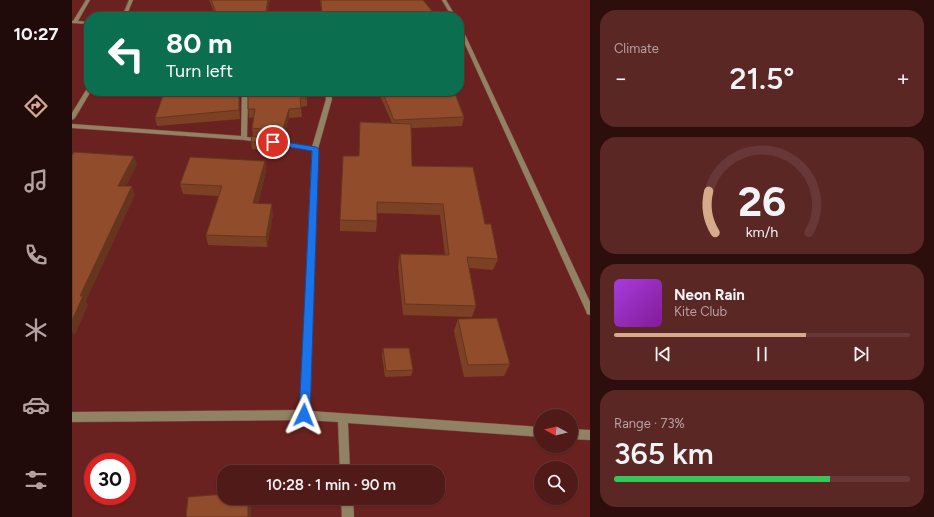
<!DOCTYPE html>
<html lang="en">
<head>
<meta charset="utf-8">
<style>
  body { margin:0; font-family:Figtree,sans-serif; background:#5a2725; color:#f1f3f6; height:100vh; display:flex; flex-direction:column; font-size:15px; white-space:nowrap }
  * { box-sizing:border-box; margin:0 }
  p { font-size:13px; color:#b4a1a2 }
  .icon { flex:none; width:22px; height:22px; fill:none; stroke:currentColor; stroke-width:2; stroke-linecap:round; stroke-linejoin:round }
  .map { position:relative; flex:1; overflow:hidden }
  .sheet { display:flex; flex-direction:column; gap:10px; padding:10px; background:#2c0e0d; width:344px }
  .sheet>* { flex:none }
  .banner { position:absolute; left:12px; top:12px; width:380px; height:84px; border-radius:16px; box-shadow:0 1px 3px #0004,0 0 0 1px #673837; background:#0b6e4f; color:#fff; overflow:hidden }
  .needle { width:26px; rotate:277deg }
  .buttons { position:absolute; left:462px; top:409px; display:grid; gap:8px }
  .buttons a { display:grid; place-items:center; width:44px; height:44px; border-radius:50%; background:#501a18; box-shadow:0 1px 3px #0004,0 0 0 1px #673837; font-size:20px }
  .speed { position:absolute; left:12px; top:453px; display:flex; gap:8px; font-size:20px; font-weight:700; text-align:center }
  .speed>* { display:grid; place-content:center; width:52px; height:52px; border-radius:50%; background:#501a18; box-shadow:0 1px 3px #0004,0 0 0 1px #673837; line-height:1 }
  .speed .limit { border:6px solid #d22; background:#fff; color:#111 }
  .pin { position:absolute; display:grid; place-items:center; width:34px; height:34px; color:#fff; margin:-17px; border:2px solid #fff; border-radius:50%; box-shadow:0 1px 4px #0007 }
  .me { position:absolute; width:44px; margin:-22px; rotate:2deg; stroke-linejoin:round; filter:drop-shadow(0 0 3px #0008) }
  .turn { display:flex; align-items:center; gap:14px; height:84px; padding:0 16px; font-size:18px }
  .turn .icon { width:52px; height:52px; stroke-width:2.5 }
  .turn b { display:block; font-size:28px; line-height:34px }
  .big { font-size:30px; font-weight:600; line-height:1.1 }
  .sheet .card { flex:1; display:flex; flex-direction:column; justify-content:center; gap:6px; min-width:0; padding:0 14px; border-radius:16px; background:#5a2725 }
  .sheet .dial { align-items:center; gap:0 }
  .dial svg { height:104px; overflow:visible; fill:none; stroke:#673837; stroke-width:7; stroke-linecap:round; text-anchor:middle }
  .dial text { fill:#f1f3f6; stroke:none }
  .song { display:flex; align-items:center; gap:12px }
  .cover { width:48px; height:48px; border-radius:6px; background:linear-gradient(135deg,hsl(280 70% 55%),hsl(290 70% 35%)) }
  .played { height:4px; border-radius:2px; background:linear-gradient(90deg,#d6ab8b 65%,#673837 65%) }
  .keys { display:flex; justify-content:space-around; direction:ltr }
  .heat { display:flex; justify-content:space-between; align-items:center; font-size:22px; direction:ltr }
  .charge { height:6px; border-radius:3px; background:linear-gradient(90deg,#34c759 73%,#673837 0) }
  .trip { position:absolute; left:145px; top:465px; width:228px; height:40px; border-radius:16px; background:#501a18; box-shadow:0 1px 3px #0004,0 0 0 1px #673837; font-weight:600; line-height:40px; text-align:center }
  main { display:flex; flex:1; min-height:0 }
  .menu { display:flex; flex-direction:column; width:72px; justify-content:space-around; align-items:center; background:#200a0a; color:#b4a1a2 }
  .menu .icon { width:28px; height:28px }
  .menu .on { color:#d6ab8b }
  .menu b { font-size:18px; color:#f1f3f6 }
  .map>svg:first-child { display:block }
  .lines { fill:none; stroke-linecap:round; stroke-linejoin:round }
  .minor-casing { stroke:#814240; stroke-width:1 }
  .minor { fill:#918263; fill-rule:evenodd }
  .wall { fill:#7c4125 }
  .shaded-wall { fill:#65351e }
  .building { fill:#904c2b; stroke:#65351e }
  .route { fill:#1a73e8; stroke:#114b97 }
</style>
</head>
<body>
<main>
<nav class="menu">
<b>10:27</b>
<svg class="icon on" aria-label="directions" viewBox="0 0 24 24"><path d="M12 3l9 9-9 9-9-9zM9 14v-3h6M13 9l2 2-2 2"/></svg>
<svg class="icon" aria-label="music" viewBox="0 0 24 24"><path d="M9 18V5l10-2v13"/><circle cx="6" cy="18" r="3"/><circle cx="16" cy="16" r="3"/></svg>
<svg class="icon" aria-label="phone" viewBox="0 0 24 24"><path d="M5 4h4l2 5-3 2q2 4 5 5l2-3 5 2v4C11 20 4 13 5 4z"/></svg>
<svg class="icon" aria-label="climate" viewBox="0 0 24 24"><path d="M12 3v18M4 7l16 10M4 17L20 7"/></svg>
<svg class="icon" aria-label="car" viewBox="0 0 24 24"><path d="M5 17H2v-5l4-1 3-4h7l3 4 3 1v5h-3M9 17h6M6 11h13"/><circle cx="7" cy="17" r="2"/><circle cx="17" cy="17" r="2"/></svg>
<svg class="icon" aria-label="filters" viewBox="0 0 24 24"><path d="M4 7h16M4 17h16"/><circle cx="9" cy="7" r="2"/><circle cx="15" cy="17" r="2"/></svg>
</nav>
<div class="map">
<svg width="518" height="517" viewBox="0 0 518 517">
  <rect width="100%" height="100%" fill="#6a2220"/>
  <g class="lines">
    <defs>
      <g id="minor">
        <polygon points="14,0 18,0 6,21 17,22 17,24 0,23 0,21 1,21"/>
        <polygon points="57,0 61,0 54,17 50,17"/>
        <polygon points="370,0 374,0 384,17 380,17"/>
        <polygon points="387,25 389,26 518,302 518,315 515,314 514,311 387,31"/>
        <polygon points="17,88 17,91 19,91 3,118 0,120 0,113 14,90"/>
        <polygon points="170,91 176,91 175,137 240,147 254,99 252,91 258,91 260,99 246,149 238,411 469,427 469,437 276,423 278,472 268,472 266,422 233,420 0,422 0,412 228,410 240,150 172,140 0,128 0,124 169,136"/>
        <polygon points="499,429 518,430 518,440 499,439"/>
        <polygon points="269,498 281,498 282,517 270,517"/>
      </g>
    </defs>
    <use href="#minor" class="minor-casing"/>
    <use href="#minor" class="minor"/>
  </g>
  <g class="wall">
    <polygon points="137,0 198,0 144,17"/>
    <polygon points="248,0 351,0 365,17 250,17"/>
    <polygon points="387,49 390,57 389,66 387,66"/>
    <polygon points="89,91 168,91 168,119 85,126 83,118 90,98 88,93"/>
    <polygon points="235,91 235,106 229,107 230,117 217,118 210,141 208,141 208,147 207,151 180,149 179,142 181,136 180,128 182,117 177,118 176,109"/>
    <polygon points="306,91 382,91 392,117 390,126 339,128 340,166 413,224 426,259 421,270 397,268 404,306 400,317 331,315 326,266 328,254 373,255 368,215 305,213 305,221 304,232 268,231 268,220 287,156 288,122 320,123"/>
    <polygon points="193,161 194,171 186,203 201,214 195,247 136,245 134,235 147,196 111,194 108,184"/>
    <polygon points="386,319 438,364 432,376 392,377 382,331"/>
    <polygon points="311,348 341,370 339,376 313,377 310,355"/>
  </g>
  <g class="shaded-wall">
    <polygon points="196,0 198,0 195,17 193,17"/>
    <polygon points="167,91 168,91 168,119 167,110"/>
    <polygon points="217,109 217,118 210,141 210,132"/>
    <polygon points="208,140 208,147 207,151 207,144"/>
    <polygon points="62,156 65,164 50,195 46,186"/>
    <polygon points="193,161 194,171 183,213 181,203"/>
    <polygon points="60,186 63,195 14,301 16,305 3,335 0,332 0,321 8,296"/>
    <polygon points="200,204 201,214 195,247 194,237"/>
    <polygon points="176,498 179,498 180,501 179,517 176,517"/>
  </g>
  <g class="building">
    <polygon points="139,0 196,0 193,17 144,17 145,15"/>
    <polygon points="249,0 351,0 365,17 250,17"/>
    <polygon points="387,49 390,57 387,58"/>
    <polygon points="89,91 167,91 167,110 83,118 92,93 88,93"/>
    <polygon points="176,91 235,91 235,98 228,98 229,108 217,109 210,132 180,128 183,109 176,109"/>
    <polygon points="310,91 382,91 392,117 322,120"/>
    <polygon points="288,122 339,124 340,166 401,167 413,224 419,224 426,259 395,257 404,306 333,304 328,254 377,255 371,204 305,202 305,221 268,220 271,156 287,156"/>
    <polygon points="180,136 208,140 207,144 179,142"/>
    <polygon points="2,152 62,156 46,186 60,186 8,296 11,296 0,321 0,155"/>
    <polygon points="118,157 193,161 181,203 200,204 194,237 134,235 150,186 108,184"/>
    <polygon points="425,318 438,364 396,365 386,319"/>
    <polygon points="311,348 337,348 341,370 314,371"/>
    <polygon points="152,494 152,498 176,498 176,517 114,517 116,497"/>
  </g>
  <polygon class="route" points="201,140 244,147 247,149 238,415 237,419 232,420 228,419 227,415 240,151 199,144 199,141"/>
</svg>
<div class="buttons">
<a><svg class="needle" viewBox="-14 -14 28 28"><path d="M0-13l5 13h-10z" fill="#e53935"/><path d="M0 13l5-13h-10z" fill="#b4a1a2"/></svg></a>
<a><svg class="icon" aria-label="search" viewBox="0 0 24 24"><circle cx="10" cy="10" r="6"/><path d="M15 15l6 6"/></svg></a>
</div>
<div class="speed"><div class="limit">30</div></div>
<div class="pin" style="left:201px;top:142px;background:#d93025"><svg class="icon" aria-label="arrive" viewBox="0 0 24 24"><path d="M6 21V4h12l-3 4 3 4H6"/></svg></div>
<svg class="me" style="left:232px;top:415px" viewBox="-20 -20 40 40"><path d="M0-17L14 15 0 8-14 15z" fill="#1a73e8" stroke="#fff" stroke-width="4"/></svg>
<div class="trip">10:28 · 1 min · 90 m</div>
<div class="banner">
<div class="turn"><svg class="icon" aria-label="left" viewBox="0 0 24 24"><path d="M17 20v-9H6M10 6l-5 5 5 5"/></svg><div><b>80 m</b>Turn left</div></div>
</div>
</div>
<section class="sheet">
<div class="card"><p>Climate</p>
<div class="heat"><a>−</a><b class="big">21.5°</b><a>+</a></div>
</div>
<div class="card dial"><svg viewBox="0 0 100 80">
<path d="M14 69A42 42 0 1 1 86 69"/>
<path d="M14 69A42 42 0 0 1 9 37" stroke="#d6ab8b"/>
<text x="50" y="56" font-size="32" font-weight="700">26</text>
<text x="50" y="72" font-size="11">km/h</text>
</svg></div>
<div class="card">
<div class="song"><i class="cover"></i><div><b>Neon Rain</b><p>Kite Club</p></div></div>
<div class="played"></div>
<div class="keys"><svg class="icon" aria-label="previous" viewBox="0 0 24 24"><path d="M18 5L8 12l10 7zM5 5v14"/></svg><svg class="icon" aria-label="pause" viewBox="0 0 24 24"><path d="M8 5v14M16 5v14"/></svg><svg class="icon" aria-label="next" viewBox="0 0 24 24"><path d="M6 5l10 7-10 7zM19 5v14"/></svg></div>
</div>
<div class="card"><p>Range · 73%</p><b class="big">365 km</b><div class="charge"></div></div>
</section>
</main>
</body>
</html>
